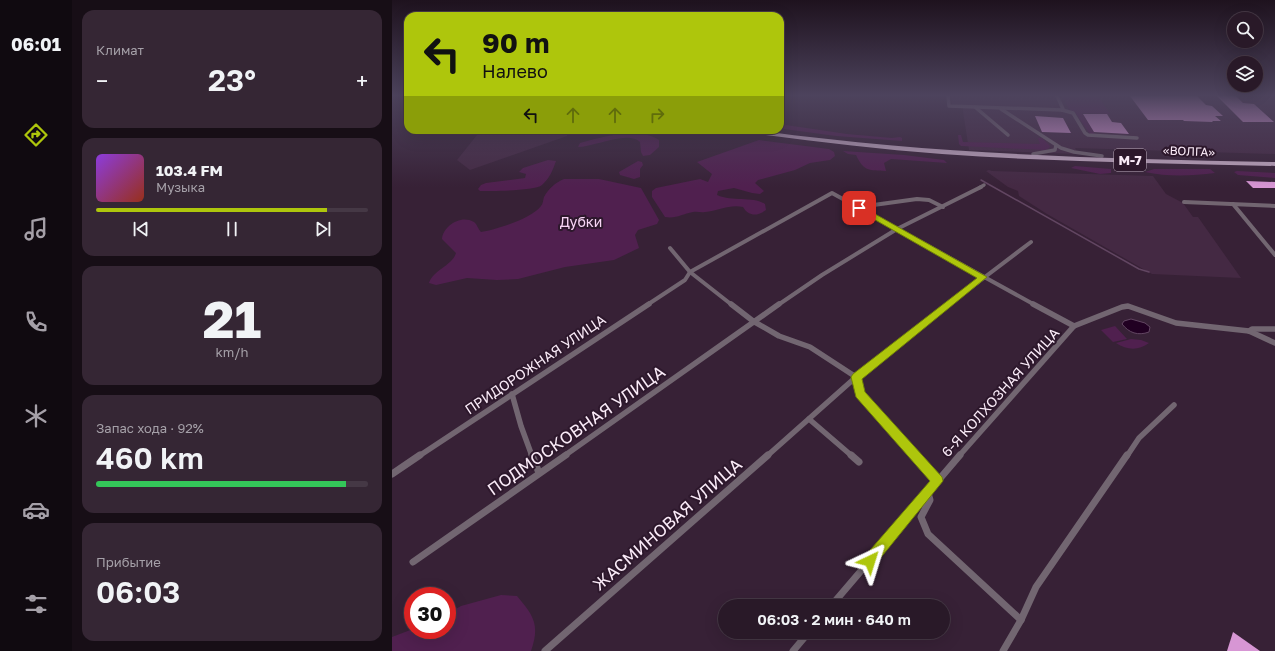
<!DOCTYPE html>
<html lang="ru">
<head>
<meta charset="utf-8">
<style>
  body { margin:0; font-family:"Golos Text",sans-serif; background:#352634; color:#f1f3f6; height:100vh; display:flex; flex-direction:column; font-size:15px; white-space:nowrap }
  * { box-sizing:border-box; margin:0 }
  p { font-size:13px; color:#a5a0a8 }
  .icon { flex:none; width:22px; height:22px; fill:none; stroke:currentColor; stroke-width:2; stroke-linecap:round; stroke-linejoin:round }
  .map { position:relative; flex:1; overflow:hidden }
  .details { display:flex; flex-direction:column; gap:10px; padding:10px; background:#170e16; width:320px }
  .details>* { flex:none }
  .hud { position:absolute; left:12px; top:12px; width:380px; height:122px; border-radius:12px; box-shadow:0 4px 16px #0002,0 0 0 1px #453845; background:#aec60c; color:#111; overflow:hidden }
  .controls { position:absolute; left:835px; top:12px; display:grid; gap:8px }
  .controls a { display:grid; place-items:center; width:36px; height:36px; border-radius:50%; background:#291928; box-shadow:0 4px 16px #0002,0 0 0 1px #453845; font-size:20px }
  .speed { position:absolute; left:12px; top:587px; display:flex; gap:8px; font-size:20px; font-weight:700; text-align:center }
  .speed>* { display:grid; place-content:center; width:52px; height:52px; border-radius:50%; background:#291928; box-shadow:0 4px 16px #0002,0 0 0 1px #453845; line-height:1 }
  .speed .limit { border:6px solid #d22; background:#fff; color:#111 }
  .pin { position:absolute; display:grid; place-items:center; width:34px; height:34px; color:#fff; margin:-17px; border-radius:8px; box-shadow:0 2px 6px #0006 }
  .me { position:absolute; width:44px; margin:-22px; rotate:41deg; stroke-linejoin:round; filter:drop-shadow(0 0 3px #0008) }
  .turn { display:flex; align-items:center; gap:14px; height:84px; padding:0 12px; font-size:18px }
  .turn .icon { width:52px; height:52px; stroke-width:2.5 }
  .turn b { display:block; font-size:28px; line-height:34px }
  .lanes { display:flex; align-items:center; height:38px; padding:0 12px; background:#0003; justify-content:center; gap:20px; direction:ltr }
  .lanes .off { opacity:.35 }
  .big { font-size:30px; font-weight:600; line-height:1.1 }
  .details .widget { flex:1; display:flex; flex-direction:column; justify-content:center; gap:6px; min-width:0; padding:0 14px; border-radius:12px; background:#352634 }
  .details .dial { align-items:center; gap:0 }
  .dial b { font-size:52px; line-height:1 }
  .song { display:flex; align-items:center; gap:12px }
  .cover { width:48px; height:48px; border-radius:6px; background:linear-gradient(135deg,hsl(270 70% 55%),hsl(10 70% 35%)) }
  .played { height:4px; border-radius:2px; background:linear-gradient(90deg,#aec60c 85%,#453845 85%) }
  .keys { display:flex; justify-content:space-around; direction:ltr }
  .heat { display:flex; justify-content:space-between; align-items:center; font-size:22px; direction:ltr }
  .charge { height:6px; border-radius:3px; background:linear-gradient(90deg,#34c759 92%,#453845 0) }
  .trip { position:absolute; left:326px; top:599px; width:232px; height:40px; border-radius:20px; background:#291928; box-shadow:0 4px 16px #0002,0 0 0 1px #453845; font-weight:600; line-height:40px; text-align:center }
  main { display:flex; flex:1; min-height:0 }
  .dock { display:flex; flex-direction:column; width:72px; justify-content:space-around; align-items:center; background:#100a10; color:#a5a0a8 }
  .dock .icon { width:28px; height:28px }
  .dock .active { color:#aec60c }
  .dock b { font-size:18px; color:#f1f3f6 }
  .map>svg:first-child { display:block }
  .built { fill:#442943 }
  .green { fill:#50204f }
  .water { fill:#210022; stroke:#624662 }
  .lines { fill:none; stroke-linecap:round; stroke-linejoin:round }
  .stream { stroke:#624662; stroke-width:1.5 }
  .building { fill:#d796d4 }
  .minor-far3 { stroke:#726671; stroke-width:3.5 }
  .minor-far2 { stroke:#726671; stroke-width:4 }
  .minor-far1 { stroke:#726671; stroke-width:5.5 }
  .minor { stroke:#726671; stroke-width:7 }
  .trunk { fill:#c8aec6; fill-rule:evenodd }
  .route { fill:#aec60c; stroke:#718108 }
  .labels { text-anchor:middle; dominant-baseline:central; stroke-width:4; stroke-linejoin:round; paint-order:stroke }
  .far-street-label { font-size:12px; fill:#faebf8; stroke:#2d182c }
  .shield { fill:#2d182c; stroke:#bcacbb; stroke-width:1 }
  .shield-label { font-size:13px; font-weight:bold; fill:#faebf8 }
  .park-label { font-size:14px; fill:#f8d5f5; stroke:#2d182c }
  .street-label { font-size:14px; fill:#faebf8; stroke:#2d182c }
  .near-street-label { font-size:17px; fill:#faebf8; stroke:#2d182c }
</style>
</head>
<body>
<main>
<nav class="dock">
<b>06:01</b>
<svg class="icon active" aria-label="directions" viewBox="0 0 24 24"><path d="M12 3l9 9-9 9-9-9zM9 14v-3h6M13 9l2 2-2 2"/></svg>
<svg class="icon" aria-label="music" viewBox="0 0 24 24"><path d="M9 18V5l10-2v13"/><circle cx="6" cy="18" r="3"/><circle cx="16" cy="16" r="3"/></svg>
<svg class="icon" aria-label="phone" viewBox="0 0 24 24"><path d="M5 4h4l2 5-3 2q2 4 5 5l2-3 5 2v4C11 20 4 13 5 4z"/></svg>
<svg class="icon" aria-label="climate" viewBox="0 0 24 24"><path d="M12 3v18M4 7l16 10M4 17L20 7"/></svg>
<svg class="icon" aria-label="car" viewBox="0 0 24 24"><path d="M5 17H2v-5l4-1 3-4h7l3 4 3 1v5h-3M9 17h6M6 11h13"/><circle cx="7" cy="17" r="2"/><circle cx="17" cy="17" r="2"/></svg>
<svg class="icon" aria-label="filters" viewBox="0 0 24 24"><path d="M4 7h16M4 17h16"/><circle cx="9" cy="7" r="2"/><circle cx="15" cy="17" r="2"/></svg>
</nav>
<section class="details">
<div class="widget"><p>Климат</p>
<div class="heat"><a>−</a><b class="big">23°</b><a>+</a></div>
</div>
<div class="widget">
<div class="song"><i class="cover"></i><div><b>103.4 FM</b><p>Музыка</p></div></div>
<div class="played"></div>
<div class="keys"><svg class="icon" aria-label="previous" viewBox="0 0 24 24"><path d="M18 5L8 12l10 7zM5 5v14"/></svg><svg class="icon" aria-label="pause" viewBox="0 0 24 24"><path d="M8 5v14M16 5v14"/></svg><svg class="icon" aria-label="next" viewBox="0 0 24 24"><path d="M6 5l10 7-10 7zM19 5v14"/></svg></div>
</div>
<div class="widget dial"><b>21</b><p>km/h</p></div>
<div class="widget"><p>Запас хода · 92%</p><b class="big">460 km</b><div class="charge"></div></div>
<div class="widget"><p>Прибытие</p><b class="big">06:03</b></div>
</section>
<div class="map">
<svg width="883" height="651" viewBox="0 0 883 651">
  <rect width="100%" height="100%" fill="#372136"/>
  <g class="built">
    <polygon points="559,96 883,96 883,154 683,148 686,154 577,150 570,105 560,104"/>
    <polygon points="89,130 177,130 175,136 78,170 65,160"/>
    <polygon points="597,170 600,171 761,176 774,194 791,203 801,217 806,217 849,278 760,274 655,214 627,196 626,191 616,187 594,171"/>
  </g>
  <g class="green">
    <polygon points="670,96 706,96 718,114 690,113 703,134 698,134 683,112 678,110"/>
    <polygon points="394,125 455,134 500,138 508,137 510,138 510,141 444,136 392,129 388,127"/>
    <path d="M 240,133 C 250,134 258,134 267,140 L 267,147 L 258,155 L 251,156 L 249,152 L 248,142 C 236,130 202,147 186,147 L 188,143 C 205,138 222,134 240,133 Z"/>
    <polygon points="566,135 569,135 571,142 648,144 646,138 650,138 658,146 657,148 653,150 569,146 567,144"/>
    <path d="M 367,140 L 437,149 L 442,152 L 443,156 L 438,160 L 418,163 L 403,170 L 366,180 L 363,183 L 372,191 L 368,194 L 360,193 L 342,188 L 326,191 L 325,195 C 341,202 361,196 373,204 L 374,210 C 366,216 357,217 351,207 C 338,204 326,211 313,212 C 309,213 305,211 301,212 C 290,214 284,219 273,217 L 260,197 L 260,191 L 264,188 L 308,179 L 316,182 L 320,174 L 305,162 Z"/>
    <path d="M 451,151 L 512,155 L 552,160 L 555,163 L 499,159 L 492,163 L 494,171 C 477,170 472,172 464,155 L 456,154 Z"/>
    <path d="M 156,160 L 164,161 C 161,170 157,179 150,185 C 143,191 100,191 88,191 L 86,189 L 89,185 L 94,183 L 133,178 L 134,174 L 127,172 L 131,168 Z"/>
    <polygon points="246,161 250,162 251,165 248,169 248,177 242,179 228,175 227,172"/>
    <polygon points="683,166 719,169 719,173 708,174 679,168"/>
    <path d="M 762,169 L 818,169 L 823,173 C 800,176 775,177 753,172 Z"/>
    <polygon points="845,171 883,173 883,178 846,175 842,172"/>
    <path d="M 172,179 L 207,179 L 249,188 L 267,220 L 265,224 L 246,230 L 243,235 L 247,248 L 222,260 L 173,267 L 126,279 L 105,280 L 75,278 L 44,285 L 37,283 C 42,269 60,266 64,253 L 50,239 C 51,226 69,214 82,222 C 85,224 86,229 89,232 C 103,230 141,218 149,206 C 151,204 151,200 152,197 C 157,188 163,183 172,179 Z"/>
    <polygon points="723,326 735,339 721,342 709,330"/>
    <path d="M 739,339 L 749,340 L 757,343 C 746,351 735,350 724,343 Z"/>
    <path d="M 109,595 L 125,596 C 142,616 148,625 139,651 L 0,651 L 0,637 L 21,629 L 55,630 L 55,614 L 69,606 Z"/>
  </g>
  <path class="water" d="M 739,319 L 753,323 L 758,327 L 757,332 C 746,336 737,333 730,324 L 732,321 Z"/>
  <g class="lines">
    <polyline class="stream" points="589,180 747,269 757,272"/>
  </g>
  <g class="building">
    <polygon points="738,96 805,96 814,105 820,106 831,116 823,116 829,121 820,121 821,122 792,121 791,120 756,120"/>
    <polygon points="825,96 844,96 851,103 862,104 882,122 851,122"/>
    <polygon points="691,114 715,114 720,122 729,123 737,134 702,132"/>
    <polygon points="643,116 671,118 679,133 650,132"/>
    <polygon points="854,181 883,182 883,188 861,188"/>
    <polygon points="841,632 868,651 835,651"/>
  </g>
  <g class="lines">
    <g class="minor-far3">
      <polyline points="556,96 557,106 670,110 671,109 665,96"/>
      <polyline points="583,107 616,135"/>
      <polyline points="609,109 669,148 682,152 710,156"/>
      <polyline points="670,110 681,113 693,133 696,135 745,138"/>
      <polyline points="641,154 663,150 664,145"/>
      <polyline points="587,188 592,185"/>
    </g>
    <g class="minor-far2">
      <polyline points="792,202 883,206"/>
      <polyline points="841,204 883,255"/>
      <polyline points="467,207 525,199 537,200 551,207"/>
      <polyline points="278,248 298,272 340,305"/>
      <polyline points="255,305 293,280 298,272 440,193 643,305"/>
      <polyline points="386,305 430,275 505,229 589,187"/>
      <polyline points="556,305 639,242"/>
    </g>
    <g class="minor-far1">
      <polyline points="339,304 361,321 387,336 418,347 464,377 468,394 523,456"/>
      <polyline points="641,304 682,326"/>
      <polyline points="857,331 860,329 883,329"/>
      <polyline points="120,394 129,426 140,456"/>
      <polyline points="417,419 460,456"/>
      <polyline points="27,456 257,304"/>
      <polyline points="172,456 387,304"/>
      <polyline points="375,456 464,377 557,304"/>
      <polyline points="567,456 682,326 730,307 736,306 784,323 857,331 883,343"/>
      <polyline points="735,456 747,438 782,405"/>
    </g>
    <g class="minor">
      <polyline points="140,455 147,473"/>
      <polyline points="459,455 467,462"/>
      <polyline points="522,455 545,481"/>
      <polyline points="0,474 28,455"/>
      <polyline points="536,493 538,500 529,517 536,534 629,620"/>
      <polyline points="21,562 174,455"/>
      <polyline points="439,606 568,455"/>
      <polyline points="153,651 376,455"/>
      <polyline points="401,651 417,632"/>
      <polyline points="611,651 629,620 644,587 735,455"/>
    </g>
    <path class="trunk" d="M 349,130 L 363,130 C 535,154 709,159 883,162 L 883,166 C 772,163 661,162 550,154 C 484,149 418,141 352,132 Z"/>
  </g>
  <linearGradient id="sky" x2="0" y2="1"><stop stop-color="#1e121e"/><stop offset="0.51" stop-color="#4d435d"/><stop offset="1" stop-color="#4d435d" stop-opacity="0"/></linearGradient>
  <rect width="883" height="187" fill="url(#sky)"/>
  <polygon class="route" points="467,205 595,277 470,379 473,392 550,477 551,481 482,566 478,567 473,566 471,561 473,556 538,481 464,397 459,377 461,374 585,278 464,209 463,208"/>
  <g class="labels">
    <g class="far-street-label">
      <text transform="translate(797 151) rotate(2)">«ВОЛГА»</text>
    </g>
    <rect class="shield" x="722" y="149" width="32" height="22" rx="3"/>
    <g class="shield-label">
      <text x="738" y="160">М-7</text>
    </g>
    <g class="park-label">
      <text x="189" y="221">Дубки</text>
    </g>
    <g class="street-label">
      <text transform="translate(143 364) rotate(-34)">ПРИДОРОЖНАЯ УЛИЦА</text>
      <text transform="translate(608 392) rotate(-48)">6-Я КОЛХОЗНАЯ УЛИЦА</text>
    </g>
    <g class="near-street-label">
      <text transform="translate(184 430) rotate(-35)">ПОДМОСКОВНАЯ УЛИЦА</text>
      <text transform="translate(275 524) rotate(-41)">ЖАСМИНОВАЯ УЛИЦА</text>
    </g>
  </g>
</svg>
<div class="controls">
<a><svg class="icon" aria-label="search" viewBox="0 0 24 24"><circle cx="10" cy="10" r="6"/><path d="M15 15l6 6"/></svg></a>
<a><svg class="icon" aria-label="layers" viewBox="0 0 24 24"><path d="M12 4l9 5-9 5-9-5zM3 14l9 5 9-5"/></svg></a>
</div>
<div class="speed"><div class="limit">30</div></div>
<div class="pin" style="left:467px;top:208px;background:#d93025"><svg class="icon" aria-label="arrive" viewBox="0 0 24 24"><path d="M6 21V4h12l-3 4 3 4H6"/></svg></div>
<svg class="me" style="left:478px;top:561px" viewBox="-20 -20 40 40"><path d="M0-17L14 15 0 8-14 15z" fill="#aec60c" stroke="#fff" stroke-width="4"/></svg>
<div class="trip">06:03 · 2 мин · 640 m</div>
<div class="hud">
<div class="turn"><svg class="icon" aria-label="left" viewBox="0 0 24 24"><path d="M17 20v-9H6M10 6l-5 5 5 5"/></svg><div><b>90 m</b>Налево</div></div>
<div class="lanes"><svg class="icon" aria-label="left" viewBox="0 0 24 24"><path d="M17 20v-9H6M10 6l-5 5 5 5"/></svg><svg class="icon off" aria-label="ahead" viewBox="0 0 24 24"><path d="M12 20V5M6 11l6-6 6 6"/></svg><svg class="icon off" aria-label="ahead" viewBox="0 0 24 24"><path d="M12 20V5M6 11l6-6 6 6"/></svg><svg class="icon off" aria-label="right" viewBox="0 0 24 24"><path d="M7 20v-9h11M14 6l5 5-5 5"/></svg></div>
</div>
</div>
</main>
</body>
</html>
